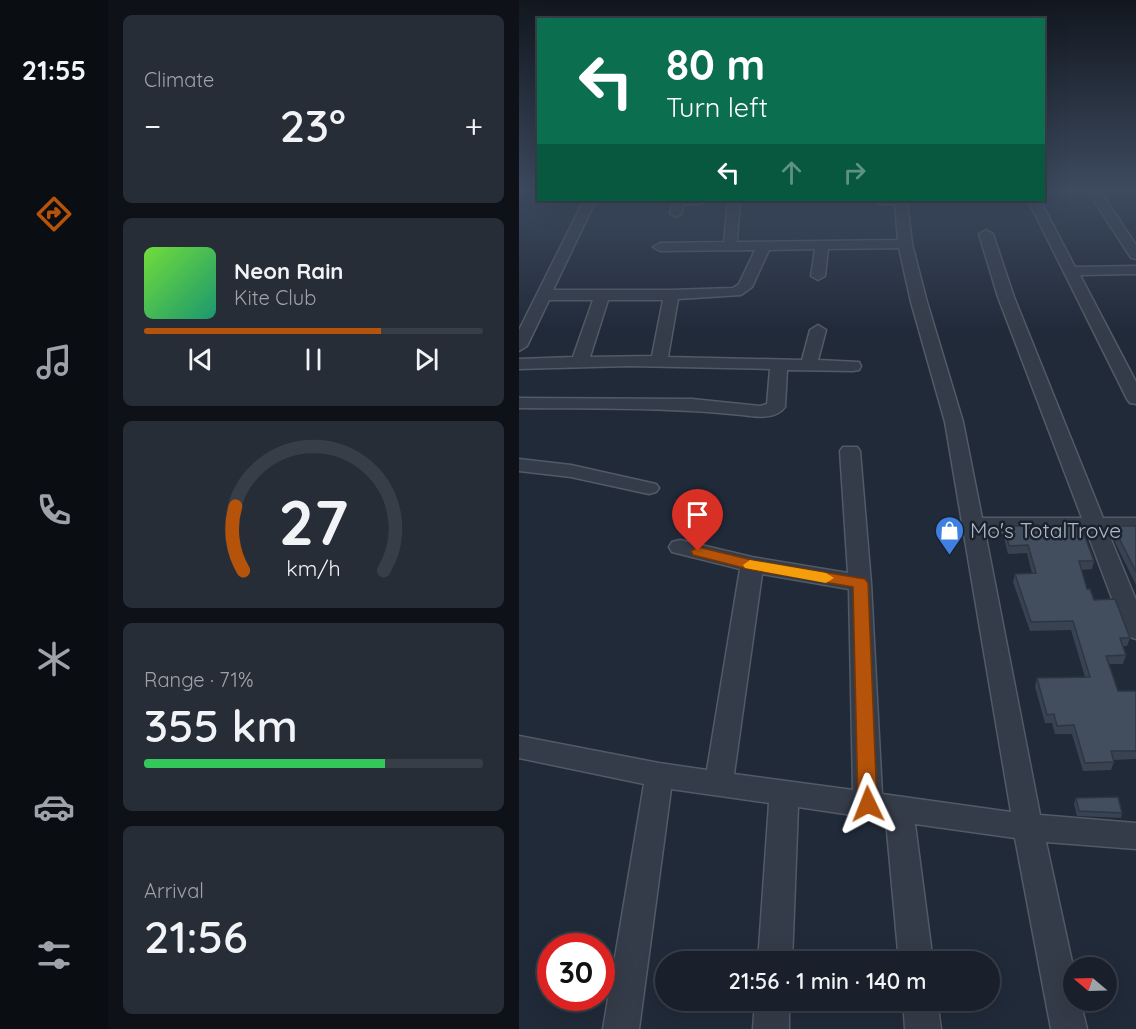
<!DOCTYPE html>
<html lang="en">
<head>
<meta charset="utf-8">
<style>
  body { margin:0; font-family:Quicksand,sans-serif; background:#262d37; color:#f1f3f6; height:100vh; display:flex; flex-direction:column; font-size:22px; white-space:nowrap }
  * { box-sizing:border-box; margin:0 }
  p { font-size:20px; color:#9fa3a9 }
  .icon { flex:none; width:33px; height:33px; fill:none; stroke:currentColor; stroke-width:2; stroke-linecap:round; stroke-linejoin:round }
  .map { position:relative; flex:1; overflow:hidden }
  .sheet { display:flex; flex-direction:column; gap:15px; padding:15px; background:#0e1218; width:411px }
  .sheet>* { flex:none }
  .top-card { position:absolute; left:18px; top:18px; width:508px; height:183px; border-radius:0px; box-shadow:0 6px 24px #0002,0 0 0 2px #373e47; background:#0b6e4f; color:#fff; overflow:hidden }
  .needle { width:39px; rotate:289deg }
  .fabs { position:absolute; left:544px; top:957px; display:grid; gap:12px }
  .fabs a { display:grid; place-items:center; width:54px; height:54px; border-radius:50%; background:#19202b; box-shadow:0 6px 24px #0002,0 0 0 2px #373e47; font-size:30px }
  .speed { position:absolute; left:18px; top:933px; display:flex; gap:12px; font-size:30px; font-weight:700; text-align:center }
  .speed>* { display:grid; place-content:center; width:78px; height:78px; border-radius:50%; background:#19202b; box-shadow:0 6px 24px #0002,0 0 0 2px #373e47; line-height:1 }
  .speed .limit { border:9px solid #d22; background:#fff; color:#111 }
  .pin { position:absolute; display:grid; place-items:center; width:51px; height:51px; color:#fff; margin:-62px -26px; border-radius:50% 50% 50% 0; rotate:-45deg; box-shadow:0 0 6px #0007 }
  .pin .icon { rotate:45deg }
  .me { position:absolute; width:66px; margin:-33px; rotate:358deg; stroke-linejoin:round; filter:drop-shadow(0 0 4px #0008) }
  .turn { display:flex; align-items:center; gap:21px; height:126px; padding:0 30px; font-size:27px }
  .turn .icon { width:78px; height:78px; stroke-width:2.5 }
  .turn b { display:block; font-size:42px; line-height:51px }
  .lanes { display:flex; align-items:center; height:57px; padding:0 30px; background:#0003; justify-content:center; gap:30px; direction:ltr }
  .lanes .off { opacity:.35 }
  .big { font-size:45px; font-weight:600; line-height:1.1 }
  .sheet .card { flex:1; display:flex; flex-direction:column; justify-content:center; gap:9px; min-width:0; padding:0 21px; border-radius:9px; background:#262d37 }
  .sheet .dial { align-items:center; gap:0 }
  .dial svg { height:156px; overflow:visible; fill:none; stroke:#373e47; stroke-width:7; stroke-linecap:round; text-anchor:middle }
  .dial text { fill:#f1f3f6; stroke:none }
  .song { display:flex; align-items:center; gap:18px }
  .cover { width:72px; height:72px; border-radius:9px; background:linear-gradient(135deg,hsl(100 70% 55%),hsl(160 70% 35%)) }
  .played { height:6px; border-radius:3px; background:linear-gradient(90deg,#b45309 70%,#373e47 70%) }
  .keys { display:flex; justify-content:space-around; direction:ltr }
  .heat { display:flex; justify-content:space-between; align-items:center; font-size:33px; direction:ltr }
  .charge { height:9px; border-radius:4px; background:linear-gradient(90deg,#34c759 71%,#373e47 0) }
  .trip { position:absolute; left:136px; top:951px; width:345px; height:60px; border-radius:30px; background:#19202b; box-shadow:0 6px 24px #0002,0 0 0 2px #373e47; font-weight:600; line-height:60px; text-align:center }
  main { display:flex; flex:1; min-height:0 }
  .tab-bar { display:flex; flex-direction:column; width:108px; justify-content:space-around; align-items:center; background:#0a0d11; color:#9fa3a9 }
  .tab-bar .icon { width:42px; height:42px }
  .tab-bar .active { color:#b45309 }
  .tab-bar b { font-size:27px; color:#f1f3f6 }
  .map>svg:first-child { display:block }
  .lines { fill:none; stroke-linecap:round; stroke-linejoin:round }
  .minor-casing { stroke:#525a67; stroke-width:3 }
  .minor { fill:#353c49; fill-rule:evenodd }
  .wall { fill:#394251 }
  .building { fill:#424d5e; stroke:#2e3642; stroke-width:1.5 }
  .route { fill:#b45309; stroke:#753606; stroke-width:1.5 }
  .slow { fill:#f59e0b }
  .labels { text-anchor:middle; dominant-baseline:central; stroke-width:5; stroke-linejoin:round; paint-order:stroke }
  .poi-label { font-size:21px; fill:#afb7c6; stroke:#1a222e; text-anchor:start }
</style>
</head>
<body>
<main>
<nav class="tab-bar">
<b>21:55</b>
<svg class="icon active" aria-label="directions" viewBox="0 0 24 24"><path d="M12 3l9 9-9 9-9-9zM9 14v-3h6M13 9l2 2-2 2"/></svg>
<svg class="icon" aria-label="music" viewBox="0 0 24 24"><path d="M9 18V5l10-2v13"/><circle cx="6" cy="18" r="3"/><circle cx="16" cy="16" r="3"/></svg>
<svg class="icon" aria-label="phone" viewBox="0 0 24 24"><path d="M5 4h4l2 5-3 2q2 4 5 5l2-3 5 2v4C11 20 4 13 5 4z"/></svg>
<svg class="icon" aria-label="climate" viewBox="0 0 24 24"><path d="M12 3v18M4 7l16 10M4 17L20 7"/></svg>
<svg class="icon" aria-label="car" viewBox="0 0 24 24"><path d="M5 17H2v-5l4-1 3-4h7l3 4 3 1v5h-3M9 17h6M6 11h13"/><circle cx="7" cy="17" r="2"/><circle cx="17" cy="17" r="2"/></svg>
<svg class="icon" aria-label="filters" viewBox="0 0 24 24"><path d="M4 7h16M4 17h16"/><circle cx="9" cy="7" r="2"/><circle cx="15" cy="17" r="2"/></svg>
</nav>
<section class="sheet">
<div class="card"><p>Climate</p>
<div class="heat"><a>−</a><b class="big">23°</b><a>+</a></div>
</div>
<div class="card">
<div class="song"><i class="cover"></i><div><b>Neon Rain</b><p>Kite Club</p></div></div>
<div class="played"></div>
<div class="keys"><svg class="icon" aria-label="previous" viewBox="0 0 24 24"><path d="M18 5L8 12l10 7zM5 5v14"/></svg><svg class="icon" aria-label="pause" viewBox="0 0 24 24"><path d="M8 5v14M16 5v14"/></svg><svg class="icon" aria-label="next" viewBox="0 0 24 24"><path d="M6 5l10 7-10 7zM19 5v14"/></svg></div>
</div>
<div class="card dial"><svg viewBox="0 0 100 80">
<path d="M14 69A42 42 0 1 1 86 69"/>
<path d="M14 69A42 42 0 0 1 10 36" stroke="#b45309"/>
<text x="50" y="56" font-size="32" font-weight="700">27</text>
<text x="50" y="72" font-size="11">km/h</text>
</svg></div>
<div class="card"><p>Range · 71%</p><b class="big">355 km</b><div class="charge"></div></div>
<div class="card"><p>Arrival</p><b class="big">21:56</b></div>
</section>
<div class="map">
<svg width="617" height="1029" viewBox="0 0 617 1029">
  <rect width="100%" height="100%" fill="#212a39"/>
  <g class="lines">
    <defs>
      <g id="minor">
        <polygon points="567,188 579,188 617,245 617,259 612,258"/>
        <path d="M 65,200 L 77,200 L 34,290 L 152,290 L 214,288 L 220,284 L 236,250 L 141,251 L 134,247 L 141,243 L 205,242 L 209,200 L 221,200 L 218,242 L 379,240 L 376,204 L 360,204 L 354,200 L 388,200 L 393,244 L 408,302 L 444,422 L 463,518 L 563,518 L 479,297 L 460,234 L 467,230 L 474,234 L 495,297 L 584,518 L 617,518 L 617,532 L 589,532 L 617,600 L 617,639 L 608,636 L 605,630 L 568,532 L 466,532 L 521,815 L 617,823 L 617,849 L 527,842 L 555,971 L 555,1000 L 561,1000 L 568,1029 L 532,1029 L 496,838 L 396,824 L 414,962 L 380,962 L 367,820 L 279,807 L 273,962 L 239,962 L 250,803 L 152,789 L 120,1029 L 84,1029 L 125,784 L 0,758 L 0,736 L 140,763 L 188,770 L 221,569 L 153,552 L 150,547 L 153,542 L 161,540 L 233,557 L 329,573 L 321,451 L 324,447 L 338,447 L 341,451 L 352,583 L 363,794 L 492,812 L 426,422 L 392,302 L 380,248 L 309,249 L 306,276 L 299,280 L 292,276 L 296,249 L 250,250 L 233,287 L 222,295 L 159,299 L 149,357 L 283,360 L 291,330 L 299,325 L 307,330 L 299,360 L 340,362 L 342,366 L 340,370 L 334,371 L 268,370 L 266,407 C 257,420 236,417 223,415 C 149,407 74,409 0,408 L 0,398 L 173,399 L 241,406 L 248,404 L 251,369 L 110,366 L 0,369 L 0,359 L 54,357 L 74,300 L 30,300 L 8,346 L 0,351 L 0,330 ZM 89,300 L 144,300 L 133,356 L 71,357 ZM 243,574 L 330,589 L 334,790 L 215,774 Z"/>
        <polygon points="154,200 187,200 181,204 164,205 163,213 157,217 151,213"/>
        <polygon points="509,200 521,200 556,267 617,266 617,274 561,275 617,382 617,404 611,403 608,399"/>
        <polygon points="0,459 52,465 137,484 140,488 137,492 130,494 52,477 0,471"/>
        <polygon points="236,1000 270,1000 270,1029 234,1029"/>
        <polygon points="384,1000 418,1000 422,1029 386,1029"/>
      </g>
    </defs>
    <use href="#minor" class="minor-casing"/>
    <use href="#minor" class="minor"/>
  </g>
  <g class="wall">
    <polygon points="485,526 575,561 573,569 562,570 568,589 575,600 611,638 608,646 604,646 607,655 604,664 590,664 599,691 617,691 617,759 594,760 595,762 592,770 564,771 553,734 536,734 533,723 526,723 516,687 518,678 566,677 552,630 511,631 494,582 496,574 513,573 508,553 489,554 484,534"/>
    <polygon points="594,526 617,526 617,585 592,534"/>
    <polygon points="557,798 603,813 602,818 558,816 555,804"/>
  </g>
  <g class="building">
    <polygon points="485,526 562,526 575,561 560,561 568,589 571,589 575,600 596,599 611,638 601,638 607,655 587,656 599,691 617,691 617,751 592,751 595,762 566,763 555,725 538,726 535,714 528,715 518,678 571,677 554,621 512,622 496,574 517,573 509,545 490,546"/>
    <polygon points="594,526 617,526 617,572"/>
    <polygon points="599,797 603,813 560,811 557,798"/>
  </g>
  <linearGradient id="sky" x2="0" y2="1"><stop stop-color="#12171f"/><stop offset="0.57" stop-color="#3d4a5f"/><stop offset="1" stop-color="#3d4a5f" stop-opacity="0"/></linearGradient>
  <rect width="617" height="332" fill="url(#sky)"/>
  <polygon class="route" points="179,547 233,560 346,579 349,583 358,804 355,810 349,812 342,810 339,804 334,587 233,570 174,555 172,551"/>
  <polygon class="slow" points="231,560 307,573 315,578 307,583 226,568 224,565"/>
  <defs>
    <symbol id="shop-pin" viewBox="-11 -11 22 30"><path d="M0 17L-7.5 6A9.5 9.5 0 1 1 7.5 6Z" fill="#3f7fe0" stroke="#1a222e"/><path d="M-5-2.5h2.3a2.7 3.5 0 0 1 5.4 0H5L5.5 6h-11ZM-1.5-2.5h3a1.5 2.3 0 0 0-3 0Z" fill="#fff"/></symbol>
  </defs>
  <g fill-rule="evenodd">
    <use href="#shop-pin" x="414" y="514" width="33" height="45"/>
  </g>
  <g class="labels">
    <g class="poi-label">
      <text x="451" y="530">Mo's TotalTrove</text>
    </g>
  </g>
</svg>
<div class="fabs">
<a><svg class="needle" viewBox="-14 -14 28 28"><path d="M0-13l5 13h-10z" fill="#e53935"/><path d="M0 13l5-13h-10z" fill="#9fa3a9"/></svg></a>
</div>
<div class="speed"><div class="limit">30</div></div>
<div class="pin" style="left:179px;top:551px;background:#d93025"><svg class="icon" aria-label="arrive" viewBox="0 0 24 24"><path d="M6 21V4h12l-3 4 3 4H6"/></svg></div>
<svg class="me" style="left:349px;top:804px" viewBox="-20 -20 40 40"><path d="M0-17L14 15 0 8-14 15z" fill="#b45309" stroke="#fff" stroke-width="4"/></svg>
<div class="trip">21:56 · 1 min · 140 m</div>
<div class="top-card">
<div class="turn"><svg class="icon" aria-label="left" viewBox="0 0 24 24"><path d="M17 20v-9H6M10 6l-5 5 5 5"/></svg><div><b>80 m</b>Turn left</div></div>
<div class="lanes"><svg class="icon" aria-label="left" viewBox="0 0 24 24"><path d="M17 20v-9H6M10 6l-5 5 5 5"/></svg><svg class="icon off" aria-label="ahead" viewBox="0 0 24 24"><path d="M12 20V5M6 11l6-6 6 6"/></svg><svg class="icon off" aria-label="right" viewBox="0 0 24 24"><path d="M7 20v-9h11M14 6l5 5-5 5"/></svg></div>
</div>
</div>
</main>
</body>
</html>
